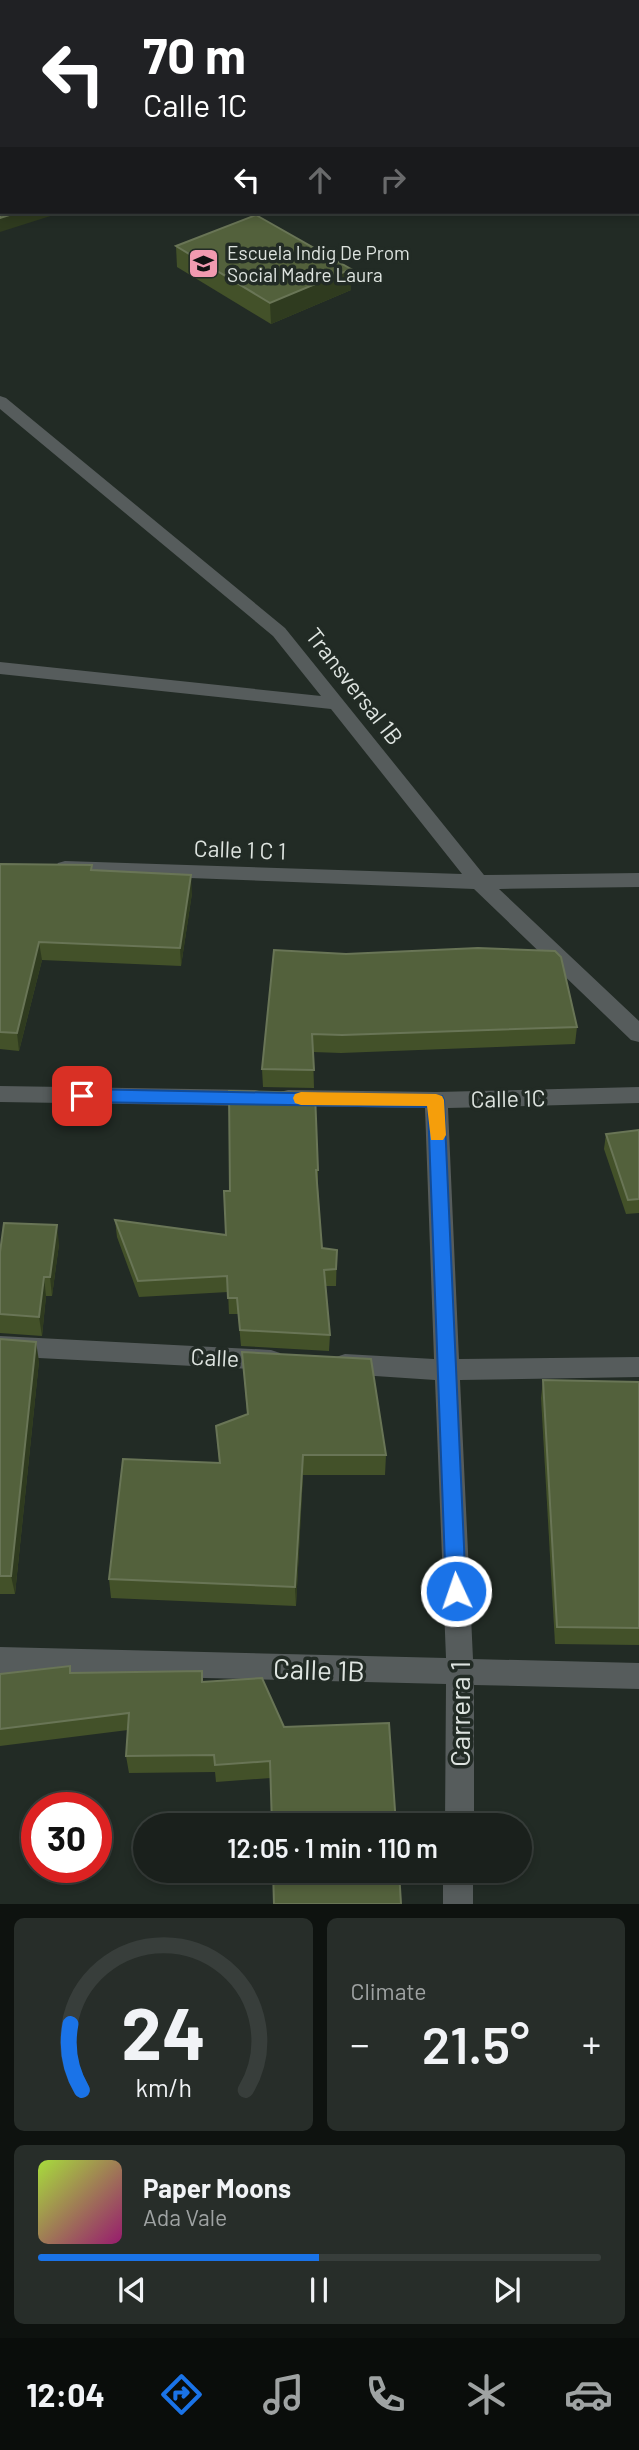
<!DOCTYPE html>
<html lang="en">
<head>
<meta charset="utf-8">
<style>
  body { margin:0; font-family:Barlow,sans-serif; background:#272d29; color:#f1f3f6; height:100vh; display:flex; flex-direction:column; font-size:26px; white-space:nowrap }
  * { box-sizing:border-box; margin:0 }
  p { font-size:23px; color:#9fa3a3 }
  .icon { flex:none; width:38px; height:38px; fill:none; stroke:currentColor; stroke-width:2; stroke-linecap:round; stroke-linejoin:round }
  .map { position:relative; height:1904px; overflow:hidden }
  .drawer { display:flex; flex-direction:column; gap:14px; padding:14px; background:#0e120f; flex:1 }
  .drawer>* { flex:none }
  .top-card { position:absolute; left:0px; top:0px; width:640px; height:214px; box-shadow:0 4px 10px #0003,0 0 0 2px #383e3b; background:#202124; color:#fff; overflow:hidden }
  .speed { position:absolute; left:21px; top:1792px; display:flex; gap:14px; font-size:35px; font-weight:700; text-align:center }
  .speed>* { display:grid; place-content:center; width:91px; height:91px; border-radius:50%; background:#1a201c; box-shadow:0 4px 10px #0003,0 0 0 2px #383e3b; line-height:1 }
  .speed .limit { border:10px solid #d22; background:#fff; color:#111 }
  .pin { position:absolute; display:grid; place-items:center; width:60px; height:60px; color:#fff; margin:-30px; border-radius:14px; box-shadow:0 4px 10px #0006 }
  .me { position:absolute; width:77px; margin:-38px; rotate:357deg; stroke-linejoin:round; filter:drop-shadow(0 0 5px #0008) }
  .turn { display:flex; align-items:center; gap:24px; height:147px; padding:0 28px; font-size:32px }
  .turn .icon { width:91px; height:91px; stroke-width:2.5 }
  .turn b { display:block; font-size:49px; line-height:60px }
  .lanes { display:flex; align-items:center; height:66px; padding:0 28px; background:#0003; justify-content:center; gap:35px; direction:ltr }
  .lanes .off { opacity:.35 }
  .big { font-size:52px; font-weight:600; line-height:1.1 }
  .drawer .card { flex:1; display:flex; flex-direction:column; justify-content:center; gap:10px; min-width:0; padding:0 24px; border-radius:10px; background:#272d29 }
  .drawer .dial { align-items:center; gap:0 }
  .dial svg { height:182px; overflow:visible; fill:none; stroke:#383e3b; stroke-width:7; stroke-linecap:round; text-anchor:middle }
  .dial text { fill:#f1f3f6; stroke:none }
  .song { display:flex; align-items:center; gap:21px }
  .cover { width:84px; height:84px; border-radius:10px; background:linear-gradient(135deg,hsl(80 70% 55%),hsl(320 70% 35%)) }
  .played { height:7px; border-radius:4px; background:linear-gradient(90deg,#1a73e8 50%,#383e3b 50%) }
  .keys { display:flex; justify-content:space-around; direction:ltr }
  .heat { display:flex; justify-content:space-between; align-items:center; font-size:38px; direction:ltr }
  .drawer .tiles { flex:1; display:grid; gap:14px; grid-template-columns:1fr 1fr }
  .card:last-child { grid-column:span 2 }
  .trip { position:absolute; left:133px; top:1813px; width:399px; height:70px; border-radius:35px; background:#1a201c; box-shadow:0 4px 10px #0003,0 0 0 2px #383e3b; font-weight:600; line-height:70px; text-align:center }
  .dock { display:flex; height:112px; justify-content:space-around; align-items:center; background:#0a0d0b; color:#9fa3a3 }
  .dock .icon { width:49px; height:49px }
  .dock .selected { color:#1a73e8 }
  .dock b { font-size:32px; color:#f1f3f6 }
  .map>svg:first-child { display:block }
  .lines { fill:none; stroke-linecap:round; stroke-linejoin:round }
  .street { fill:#565c5c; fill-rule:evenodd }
  .wall { fill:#435129 }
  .shaded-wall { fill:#2f3b1f }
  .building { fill:#53613c; stroke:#697556; stroke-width:2 }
  .route { fill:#1a73e8; stroke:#114b97; stroke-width:2 }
  .slow { fill:#f59e0b }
  .labels { text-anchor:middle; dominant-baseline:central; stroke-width:7; stroke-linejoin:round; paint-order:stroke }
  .far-poi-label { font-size:19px; fill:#dee4e0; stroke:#222b25; text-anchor:start }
  .street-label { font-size:23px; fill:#dee4e0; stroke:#222b25 }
  .near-street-label { font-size:28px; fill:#dee4e0; stroke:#222b25 }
</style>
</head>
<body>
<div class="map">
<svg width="639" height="1904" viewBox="0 0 639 1904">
  <rect width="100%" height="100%" fill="#222b25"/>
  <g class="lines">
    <g class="street">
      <polygon points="182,0 210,0 211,2 183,2"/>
      <polygon points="223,0 235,0 222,2"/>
      <polygon points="0,396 6,398 285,628 484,875 639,873 639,887 499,889 639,1021 639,1042 631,1040 474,889 58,873 55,868 58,863 65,861 462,874 331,709 0,674 0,662 321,696 273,636 0,409"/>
      <polygon points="0,1086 255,1090 263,1092 266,1098 263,1104 255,1106 0,1102"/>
      <polygon points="639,1087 639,1103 448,1108 459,1359 639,1357 639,1377 460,1380 473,1659 639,1663 639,1689 474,1685 474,1825 445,1825 446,1684 0,1673 0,1647 446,1658 435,1380 345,1374 336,1371 333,1364 336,1357 345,1354 434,1359 425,1108 288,1106 280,1104 277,1098 280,1092 288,1090 436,1092"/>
      <polygon points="0,1336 271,1350 280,1353 283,1360 280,1367 271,1370 0,1356"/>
      <rect x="443" y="1871" width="30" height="33"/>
    </g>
  </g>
  <g class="wall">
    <polygon points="375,0 432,0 431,2 395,2"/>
    <polygon points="176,246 351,269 351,290 271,324 177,267"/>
    <polygon points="0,864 92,865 92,870 192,893 181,966 42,960 19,1051 0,1049"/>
    <polygon points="274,950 577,1027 575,1044 341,1053 313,1052 314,1088 263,1087 262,1069"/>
    <polygon points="639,1130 639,1213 626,1214 604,1149 606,1134"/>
    <polygon points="318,1170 318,1187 322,1248 337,1250 336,1286 326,1286 330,1335 329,1351 241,1346 238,1314 229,1314 228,1292 139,1297 117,1237 115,1220 226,1235 230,1191"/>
    <polygon points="59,1244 52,1296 46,1296 42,1336 0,1333 0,1252"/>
    <polygon points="0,1339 39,1361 15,1594 0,1594"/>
    <polygon points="242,1352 386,1455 385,1475 303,1475 296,1606 111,1598 109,1579 219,1463 216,1426 247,1414"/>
    <polygon points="543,1380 639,1382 639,1645 555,1644 541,1398"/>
    <polygon points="70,1666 71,1673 202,1671 203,1682 284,1727 271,1778 216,1782 215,1772 129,1773 126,1756 128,1730 0,1746 0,1674"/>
  </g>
  <g class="shaded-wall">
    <polygon points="19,212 63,212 0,232 0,218"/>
    <polygon points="351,269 351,290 271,324 270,303"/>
    <polygon points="191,875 192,893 181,966 180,948"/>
    <polygon points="39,942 42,960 19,1051 17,1033"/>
    <polygon points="57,1225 59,1244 52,1296 50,1277"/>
    <polygon points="44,1277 46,1296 42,1336 39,1317"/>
    <polygon points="36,1342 39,1361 15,1594 11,1576"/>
    <polygon points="303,1455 303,1475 296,1606 295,1587"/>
  </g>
  <g class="building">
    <polygon points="75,0 180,0 179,2 74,2"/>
    <polygon points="0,105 2,105 2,212 19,212 0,218"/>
    <polygon points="256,215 351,269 270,303 176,246"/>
    <polygon points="0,864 92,865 91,870 191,875 180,948 39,942 17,1033 0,1032"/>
    <polygon points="478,948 555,951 561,957 577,1027 342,1035 312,1034 314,1070 262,1069 274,950 346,954"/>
    <polygon points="229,1091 315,1093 318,1170 316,1170 322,1248 337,1250 336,1269 324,1270 330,1335 240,1330 237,1298 228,1298 227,1276 138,1281 115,1220 226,1235 224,1191 230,1191"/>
    <polygon points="639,1130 639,1199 628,1200 606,1134"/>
    <polygon points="4,1223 57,1225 50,1277 44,1277 39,1317 0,1314 0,1252"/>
    <polygon points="0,1339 36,1342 11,1576 0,1576"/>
    <polygon points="242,1352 371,1359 386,1455 303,1455 295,1587 109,1579 123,1459 220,1463 216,1426 248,1414"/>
    <polygon points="543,1380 639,1382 639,1628 557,1627"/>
    <polygon points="70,1666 70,1673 202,1671 202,1682 262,1678 284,1727 389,1723 396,1825 272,1825 270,1761 215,1765 214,1755 126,1756 129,1713 0,1729 0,1674"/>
    <polygon points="273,1871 399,1871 401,1904 274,1904"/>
  </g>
  <polygon class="route" points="82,1089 442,1096 444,1100 466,1591 463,1597 456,1600 449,1597 446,1591 428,1107 82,1102 76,1100 73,1096 76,1091"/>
  <polygon class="slow" points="301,1092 436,1094 442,1096 444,1100 446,1135 443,1140 431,1140 427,1106 301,1105 295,1103 293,1098 295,1094"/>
  <defs>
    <symbol id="school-square" viewBox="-11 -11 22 22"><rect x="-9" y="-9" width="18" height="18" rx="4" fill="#f29ab0" stroke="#222b25"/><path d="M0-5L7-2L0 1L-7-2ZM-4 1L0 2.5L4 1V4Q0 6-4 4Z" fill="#111"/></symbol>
  </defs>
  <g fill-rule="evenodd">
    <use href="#school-square" x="186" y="246" width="35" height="35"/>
  </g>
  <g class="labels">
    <g class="far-poi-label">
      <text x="227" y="252">Escuela Indig De Prom<tspan x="227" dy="22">Social Madre Laura</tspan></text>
    </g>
    <g class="street-label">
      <text transform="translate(355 686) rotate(52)">Transversal 1B</text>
      <text transform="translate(240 849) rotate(2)">Calle 1 C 1</text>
      <text transform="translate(508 1098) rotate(-1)">Calle 1C</text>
      <text transform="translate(215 1357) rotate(3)">Calle</text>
    </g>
    <g class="near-street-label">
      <text transform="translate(319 1669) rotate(2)">Calle 1B</text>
      <text transform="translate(459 1714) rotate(-90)">Carrera 1</text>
    </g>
  </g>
</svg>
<div class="speed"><div class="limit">30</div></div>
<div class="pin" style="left:82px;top:1096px;background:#d93025"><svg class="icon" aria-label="arrive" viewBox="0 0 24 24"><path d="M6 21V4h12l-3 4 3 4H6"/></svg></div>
<svg class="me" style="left:456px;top:1591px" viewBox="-20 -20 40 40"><circle r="17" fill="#1a73e8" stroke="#fff" stroke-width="3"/><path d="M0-11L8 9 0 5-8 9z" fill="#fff"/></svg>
<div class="trip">12:05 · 1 min · 110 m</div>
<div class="top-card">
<div class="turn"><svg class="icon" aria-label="left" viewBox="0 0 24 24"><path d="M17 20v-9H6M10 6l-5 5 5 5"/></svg><div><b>70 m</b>Calle 1C</div></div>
<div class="lanes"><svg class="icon" aria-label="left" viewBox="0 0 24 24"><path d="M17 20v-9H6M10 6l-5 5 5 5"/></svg><svg class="icon off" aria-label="ahead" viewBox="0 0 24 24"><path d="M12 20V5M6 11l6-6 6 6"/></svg><svg class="icon off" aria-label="right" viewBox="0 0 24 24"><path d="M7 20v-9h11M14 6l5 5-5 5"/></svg></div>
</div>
</div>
<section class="drawer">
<div class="tiles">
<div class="card dial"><svg viewBox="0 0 100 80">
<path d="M14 69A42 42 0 1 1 86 69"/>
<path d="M14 69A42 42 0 0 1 9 40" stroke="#1a73e8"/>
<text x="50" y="56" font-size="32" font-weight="700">24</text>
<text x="50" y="72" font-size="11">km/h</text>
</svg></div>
<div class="card"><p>Climate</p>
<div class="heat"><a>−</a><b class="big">21.5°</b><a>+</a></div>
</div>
<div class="card">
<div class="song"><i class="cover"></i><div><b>Paper Moons</b><p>Ada Vale</p></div></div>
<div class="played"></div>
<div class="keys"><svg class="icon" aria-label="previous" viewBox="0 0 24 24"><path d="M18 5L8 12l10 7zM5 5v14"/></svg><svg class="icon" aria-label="pause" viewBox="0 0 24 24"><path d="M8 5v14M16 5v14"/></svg><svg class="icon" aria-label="next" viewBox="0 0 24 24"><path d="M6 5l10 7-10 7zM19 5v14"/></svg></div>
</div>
</div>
</section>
<nav class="dock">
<b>12:04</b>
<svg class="icon selected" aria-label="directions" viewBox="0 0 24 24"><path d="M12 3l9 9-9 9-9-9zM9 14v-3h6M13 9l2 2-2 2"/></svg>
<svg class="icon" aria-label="music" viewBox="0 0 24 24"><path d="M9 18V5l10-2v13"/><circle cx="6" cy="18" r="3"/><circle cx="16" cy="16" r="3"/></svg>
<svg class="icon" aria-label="phone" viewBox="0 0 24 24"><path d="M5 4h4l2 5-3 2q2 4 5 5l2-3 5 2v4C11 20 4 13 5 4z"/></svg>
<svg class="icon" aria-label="climate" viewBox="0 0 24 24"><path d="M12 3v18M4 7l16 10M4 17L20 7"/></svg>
<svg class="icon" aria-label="car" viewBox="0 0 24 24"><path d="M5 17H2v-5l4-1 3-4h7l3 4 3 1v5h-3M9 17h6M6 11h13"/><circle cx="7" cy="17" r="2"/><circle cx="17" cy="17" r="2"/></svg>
</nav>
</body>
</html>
